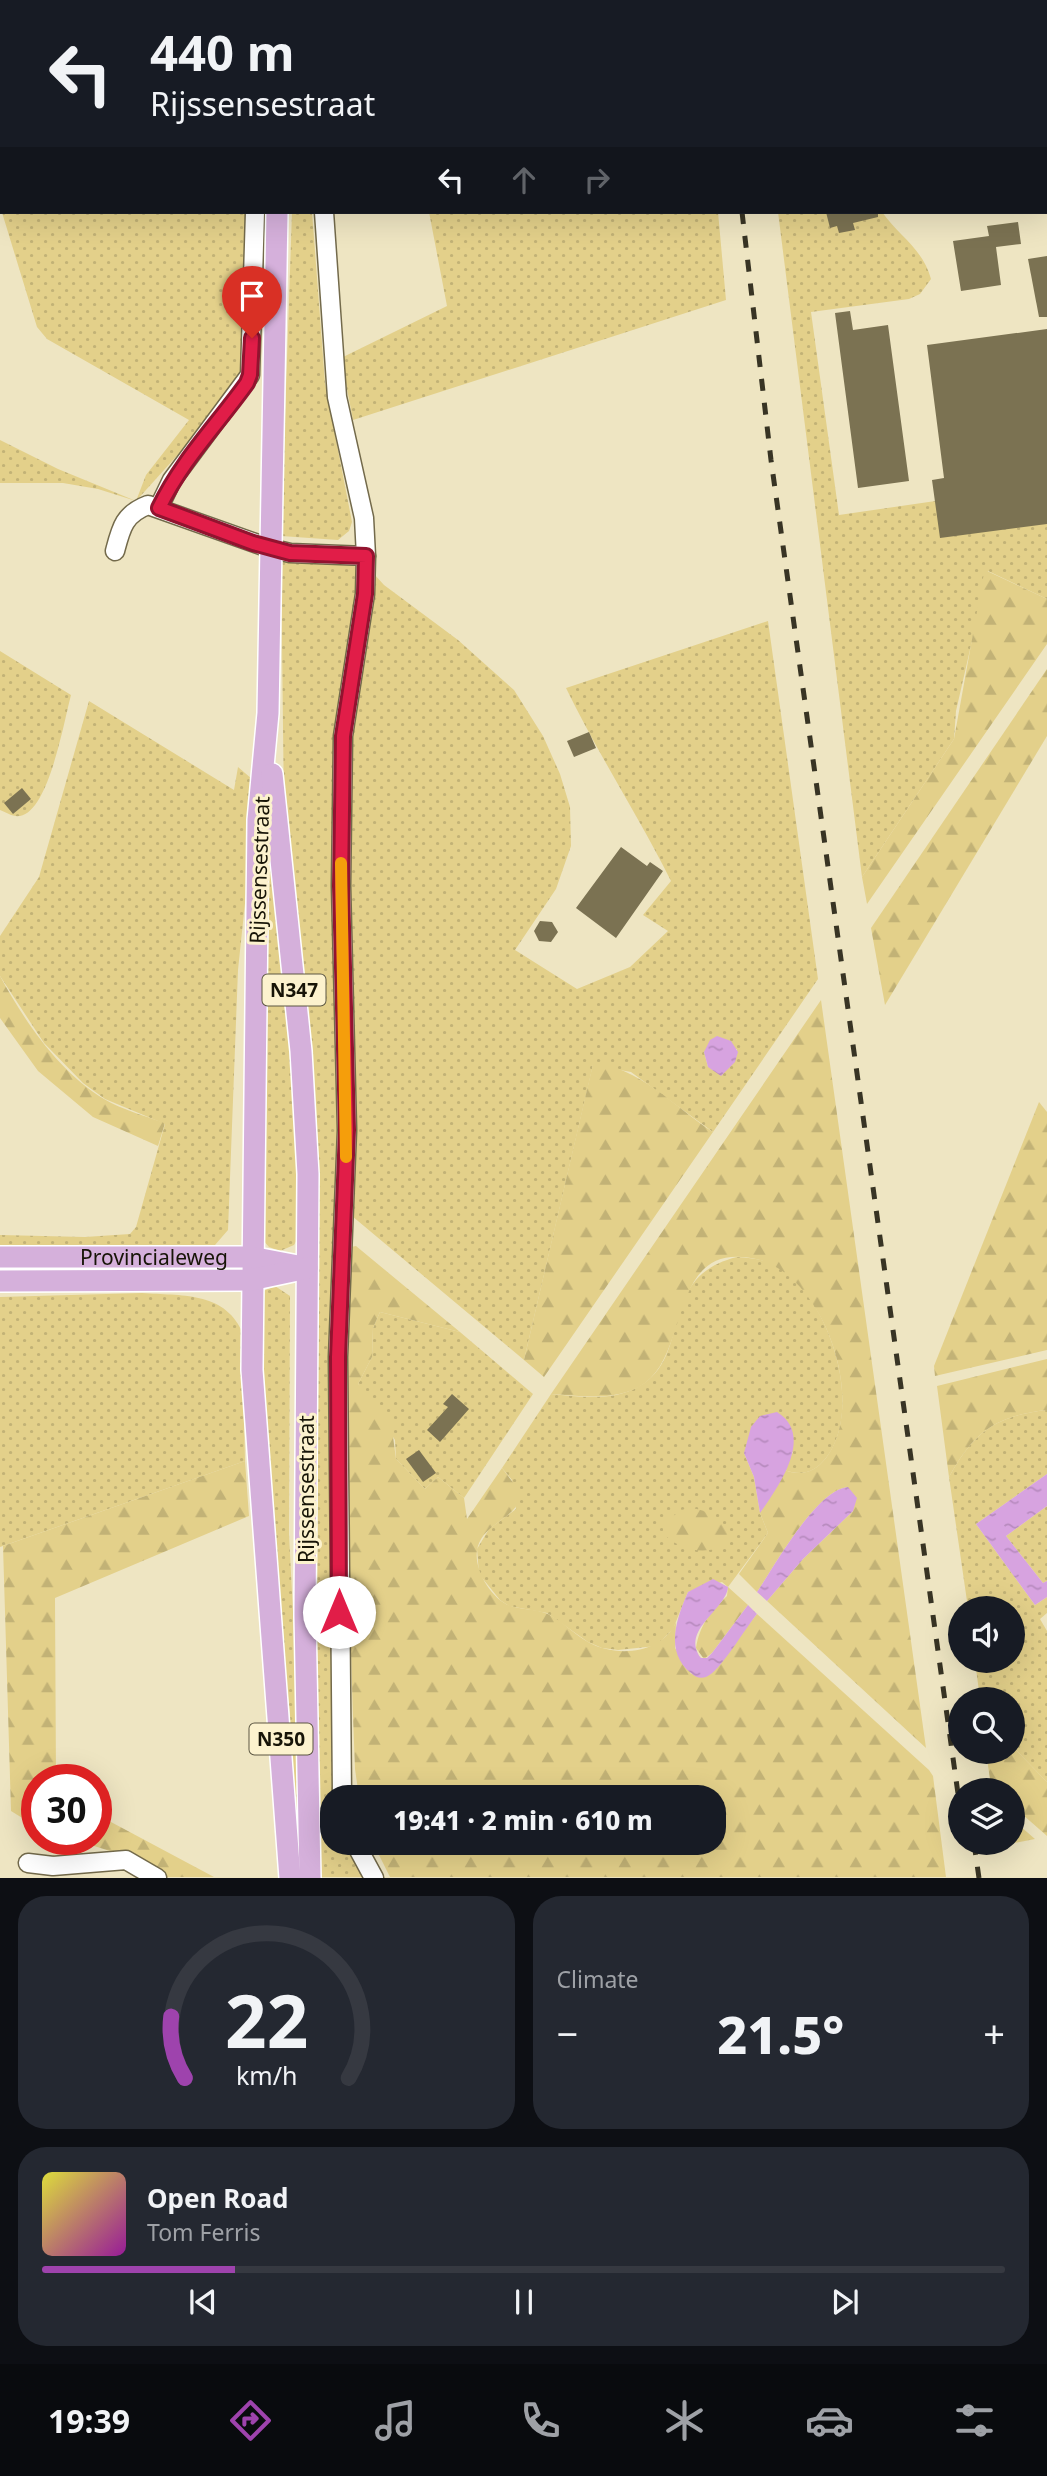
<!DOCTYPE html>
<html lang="en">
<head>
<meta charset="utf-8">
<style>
  body { margin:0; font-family:"Noto Sans",sans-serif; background:#242831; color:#f1f3f6; height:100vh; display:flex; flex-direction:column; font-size:26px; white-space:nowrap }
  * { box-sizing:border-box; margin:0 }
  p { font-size:23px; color:#9ea1a6 }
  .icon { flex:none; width:38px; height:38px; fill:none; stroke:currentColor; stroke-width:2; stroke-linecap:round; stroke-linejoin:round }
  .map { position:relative; height:1878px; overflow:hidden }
  .drawer { display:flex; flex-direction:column; gap:18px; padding:18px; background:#0d0f14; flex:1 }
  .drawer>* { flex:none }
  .hud { position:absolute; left:0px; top:0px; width:1048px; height:214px; box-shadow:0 7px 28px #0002; background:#171b24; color:#f1f3f6; overflow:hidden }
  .controls { position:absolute; left:948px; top:1596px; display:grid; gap:14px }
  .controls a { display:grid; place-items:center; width:77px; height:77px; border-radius:50%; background:#171b24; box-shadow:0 7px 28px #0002; font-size:35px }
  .speed { position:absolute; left:21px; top:1764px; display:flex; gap:14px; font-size:35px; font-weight:700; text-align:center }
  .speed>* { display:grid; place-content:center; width:91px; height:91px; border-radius:50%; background:#171b24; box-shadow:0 7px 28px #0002; line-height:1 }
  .speed .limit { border:10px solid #d22; background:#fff; color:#111 }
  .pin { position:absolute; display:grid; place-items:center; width:60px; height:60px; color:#fff; margin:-72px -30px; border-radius:50% 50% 50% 0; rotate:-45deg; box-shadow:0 0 7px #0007 }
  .pin .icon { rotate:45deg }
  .me { position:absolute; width:77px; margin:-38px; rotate:0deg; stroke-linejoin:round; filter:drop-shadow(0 0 5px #0008) }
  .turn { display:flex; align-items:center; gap:24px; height:147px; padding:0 35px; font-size:32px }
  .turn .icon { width:91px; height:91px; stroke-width:2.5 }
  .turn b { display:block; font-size:49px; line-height:60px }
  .lanes { display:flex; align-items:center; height:66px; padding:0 35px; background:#0003; justify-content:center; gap:35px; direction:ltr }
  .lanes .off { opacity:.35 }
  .big { font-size:52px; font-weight:800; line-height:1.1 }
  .drawer .tile { flex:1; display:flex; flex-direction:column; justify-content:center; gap:10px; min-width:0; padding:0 24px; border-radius:28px; background:#242831 }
  .drawer .dial { align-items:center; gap:0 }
  .dial svg { height:182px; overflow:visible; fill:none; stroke:#363941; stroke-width:7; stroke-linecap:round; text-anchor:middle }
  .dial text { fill:#f1f3f6; stroke:none }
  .song { display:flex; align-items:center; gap:21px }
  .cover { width:84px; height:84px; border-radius:10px; background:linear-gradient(135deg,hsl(60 70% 55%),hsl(300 70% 35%)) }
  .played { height:7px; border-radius:4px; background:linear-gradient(90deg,#9e43ad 20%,#363941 20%) }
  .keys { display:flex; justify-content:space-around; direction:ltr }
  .heat { display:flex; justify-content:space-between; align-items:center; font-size:38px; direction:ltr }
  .drawer .tiles { flex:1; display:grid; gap:18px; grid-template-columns:1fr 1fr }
  .tile:last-child { grid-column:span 2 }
  .trip { position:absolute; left:320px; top:1785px; width:406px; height:70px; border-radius:28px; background:#171b24; box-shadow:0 7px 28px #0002; font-weight:800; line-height:70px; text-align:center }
  .tabs { display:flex; height:112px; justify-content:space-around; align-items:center; background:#090b0e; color:#9ea1a6 }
  .tabs .icon { width:49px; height:49px }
  .tabs .current { color:#9e43ad }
  .tabs b { font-size:32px; color:#f1f3f6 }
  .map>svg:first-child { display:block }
  .grass { fill:url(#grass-dots); fill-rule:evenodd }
  .forest { fill:url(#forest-firs) }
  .water { fill:url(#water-ripples) }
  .building { fill:#7b7252 }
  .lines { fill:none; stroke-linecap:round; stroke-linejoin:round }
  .minor-casing { stroke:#736a4b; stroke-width:21 }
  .major-casing { stroke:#fff; stroke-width:24 }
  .minor { stroke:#fff; stroke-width:18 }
  .major { stroke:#d5b0db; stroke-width:21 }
  .rail { stroke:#383424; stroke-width:5; stroke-dasharray:12 12; stroke-linecap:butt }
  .route-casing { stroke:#92132f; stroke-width:18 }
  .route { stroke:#e11d48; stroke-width:12 }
  .slow { stroke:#f59e0b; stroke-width:12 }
  .labels { text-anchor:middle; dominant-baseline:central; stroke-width:6; stroke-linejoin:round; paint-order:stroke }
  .shield { fill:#fcf2ce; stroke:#5c5743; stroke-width:2 }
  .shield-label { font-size:19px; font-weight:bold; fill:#171407 }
  .street-label { font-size:21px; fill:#171407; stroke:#fcf2ce }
</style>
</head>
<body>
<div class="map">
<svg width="1047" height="1878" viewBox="0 0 1047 1878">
  <defs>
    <pattern id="grass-dots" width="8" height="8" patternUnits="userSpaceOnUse" patternTransform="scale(1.75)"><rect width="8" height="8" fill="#e3d08a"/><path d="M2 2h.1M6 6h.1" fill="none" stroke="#c2b276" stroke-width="1.8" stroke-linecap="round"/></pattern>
    <pattern id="forest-firs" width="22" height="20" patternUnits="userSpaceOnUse" patternTransform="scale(1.75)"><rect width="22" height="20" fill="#e3d08a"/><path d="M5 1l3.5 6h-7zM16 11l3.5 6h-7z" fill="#c2b276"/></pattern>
    <pattern id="water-ripples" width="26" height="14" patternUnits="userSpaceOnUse" patternTransform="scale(1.75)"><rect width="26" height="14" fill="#d7a3e0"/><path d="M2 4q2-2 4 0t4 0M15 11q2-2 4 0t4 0" fill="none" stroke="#b88bbf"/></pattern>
  </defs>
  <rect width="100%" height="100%" fill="#eee5c2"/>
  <g class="grass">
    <polygon points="0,0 252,0 2,2 2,212 250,212 240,374 192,439 136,501 98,489 63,483 0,483 0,440 58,469 136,501 146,475 189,420 47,339 37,327 0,206"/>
    <polygon points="801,0 1047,0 1047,161 1046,2"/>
    <polygon points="292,212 312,212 325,383 352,522 349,531 338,540 281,536"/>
    <polygon points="429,212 718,212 726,300 353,420 341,358 447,306"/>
    <path d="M 778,212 L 882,212 C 899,236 923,249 931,279 L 920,294 L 909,299 L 811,312 L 839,515 L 970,496 L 1047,439 L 1047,599 L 988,571 L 956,711 L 954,739 L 862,877 Z"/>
    <polygon points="350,561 359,572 335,864 339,1205 337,1797 332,1797 332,1843 348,1843 365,1877 316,1877 318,1320 313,1138 284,808 281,562"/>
    <path d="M 374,574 L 384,585 L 458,640 L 514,690 L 543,736 L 560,774 L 570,807 L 571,846 L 556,889 L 515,950 L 577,989 L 630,967 L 668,931 L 643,915 L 671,881 C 638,815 598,754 566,688 L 768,621 L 818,979 L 713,1132 L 631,1072 L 593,1065 L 524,1360 L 352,1216 L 349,763 ZM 737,1049 L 737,1056 L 708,1067 L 704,1052 Z"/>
    <path d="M 0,651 L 71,695 C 64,721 49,811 20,816 C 13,817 7,813 0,810 Z"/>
    <polygon points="89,701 234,790 238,767 252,779 247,884 238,970 228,1230 215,1245 202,1248 0,1247 0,1235 85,1237 130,1234 136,1227 165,1124 105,1099 83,1083 44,1043 0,976 0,936 39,877"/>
    <polygon points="268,827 299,1122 298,1238 294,1245 280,1251 269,1247 262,1239"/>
    <path d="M 737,1257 C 751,1258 766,1259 779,1267 C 829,1298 865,1408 826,1458 C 814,1473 802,1476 784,1470 L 793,1452 L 744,1453 L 754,1477 L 760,1513 L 768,1533 L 728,1587 L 722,1582 L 688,1592 L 673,1629 L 656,1646 L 618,1650 L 602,1648 L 588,1642 L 547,1613 L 509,1606 L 500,1600 L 479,1574 L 477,1549 L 489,1529 L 516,1509 L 512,1480 L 502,1468 L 551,1394 C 572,1396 595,1399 616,1395 C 704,1375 646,1279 737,1257 Z"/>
    <polygon points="275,1286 290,1296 289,1534 305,1846 295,1877 290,1714 267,1511 261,1292"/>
    <path d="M 142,1293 C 181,1296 223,1291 242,1331 L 245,1461 L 0,1547 L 0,1297 Z"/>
    <polygon points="380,1312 460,1332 533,1394 464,1498 438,1477 425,1489 396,1459 395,1440 358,1384 372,1357 373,1328"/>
    <path d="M 1047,1410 L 1047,1474 L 976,1524 L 1035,1605 L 1047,1597 L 1047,1613 L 1040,1619 L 1047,1631 L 1047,1782 L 1013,1747 L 1013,1699 L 980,1699 L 975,1661 L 1013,1661 L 1013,1608 L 968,1608 L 949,1477 C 974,1432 995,1416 1047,1410 Z"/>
    <polygon points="1047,1506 1047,1581 1043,1583 1006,1536"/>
  </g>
  <g class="forest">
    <polygon points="987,571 1047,599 1047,644 867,904 862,877 954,739 984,573"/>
    <polygon points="1047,669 1047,736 885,1005 871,928"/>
    <path d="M 0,976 C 25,1022 59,1072 104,1099 C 123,1110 145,1116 165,1123 L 158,1146 L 93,1117 L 38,1071 L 0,1018 Z"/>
    <path d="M 821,1000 L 926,1748 L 767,1601 L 803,1559 L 853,1511 L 848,1487 C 816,1490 774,1567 757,1592 L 739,1574 L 768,1533 L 760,1513 L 784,1470 C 801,1476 814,1473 826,1458 C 868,1403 824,1274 756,1259 C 668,1240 691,1349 645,1383 C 618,1402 582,1396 551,1394 Z"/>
    <path d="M 593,1064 C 636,1064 677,1109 713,1132 L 544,1377 L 524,1360 Z"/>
    <polygon points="1039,1102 1047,1112 1047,1350 935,1376 934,1366"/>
    <path d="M 356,1246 L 460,1332 L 380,1312 L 373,1328 L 372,1357 L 358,1384 L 391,1422 L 396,1459 L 425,1489 L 438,1477 L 464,1498 L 467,1519 L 502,1468 L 518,1489 L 520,1499 C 512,1521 480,1525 477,1551 C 474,1570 492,1600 511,1606 C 523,1610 537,1609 548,1614 C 562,1621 574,1634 588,1642 C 616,1658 662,1654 676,1622 L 675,1648 L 691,1674 L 736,1640 L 757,1614 L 929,1770 L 933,1776 L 946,1877 L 390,1877 L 373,1843 L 714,1843 L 714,1797 L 359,1797 L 355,1769 C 348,1595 345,1421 351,1247 Z"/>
    <path d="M 1047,1359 L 1047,1410 C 995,1416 974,1432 949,1477 L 937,1386 Z"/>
    <polygon points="245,1461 249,1516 55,1598 56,1780 37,1780 37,1827 11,1811 3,1546"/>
    <path d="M 692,1508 C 710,1511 730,1522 728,1543 C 707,1557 678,1550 663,1533 L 663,1524 L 681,1510 Z"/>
    <path d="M 728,1587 L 748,1605 L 712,1653 L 704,1659 L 696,1648 C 700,1624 710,1613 727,1596 Z"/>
    <polygon points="1013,1747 1047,1782 1047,1836 1013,1806 1013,1790 996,1790 991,1786 986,1752 1013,1752"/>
    <polygon points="96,1814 214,1877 164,1877 132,1858 72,1839 96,1839"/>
    <polygon points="1013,1820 1035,1839 999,1846 999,1843 1013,1843"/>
  </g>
  <g class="water">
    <polygon points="717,1036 731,1041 738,1052 735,1062 721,1076 708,1067 704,1052 710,1040"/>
    <path d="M 777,1412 C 815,1435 779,1486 760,1513 L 754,1477 L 744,1453 L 751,1427 L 760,1416 Z"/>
    <polygon points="1047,1474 1047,1506 1006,1536 1043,1583 1047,1581 1047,1597 1035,1605 976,1524"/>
    <path d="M 848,1487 L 857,1498 L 853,1511 L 803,1559 L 767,1601 L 757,1592 C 774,1567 816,1490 848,1487 Z"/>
    <path d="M 713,1579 L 728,1587 C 726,1610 680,1630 701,1658 L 707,1658 L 712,1653 L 748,1605 L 757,1614 C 746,1627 720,1672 706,1677 C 700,1679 695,1677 691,1673 C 664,1652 677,1617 688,1592 Z"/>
  </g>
  <g class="building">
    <polygon points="826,212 878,212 878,217 853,223 855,230 839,233 837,226 830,228"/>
    <polygon points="1018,222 1021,244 996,247 1001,285 961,291 953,241 989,236 987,226"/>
    <polygon points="1047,256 1047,317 1039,317 1028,259"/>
    <polygon points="850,311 853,330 888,325 909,481 858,488 835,313"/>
    <polygon points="1047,329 1047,524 940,538 932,480 944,478 927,345"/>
    <polygon points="589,732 596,748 574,757 567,741"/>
    <polygon points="22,788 31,799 13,814 4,803"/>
    <polygon points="621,847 647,866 650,862 663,871 616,938 576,908"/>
    <polygon points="540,921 552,922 558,932 551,942 539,941 534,931"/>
    <polygon points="452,1394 469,1409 440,1442 427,1430 448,1407 443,1404"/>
    <polygon points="419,1450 436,1473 423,1482 406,1459"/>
  </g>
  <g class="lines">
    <defs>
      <g id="minor">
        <polyline points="313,0 313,2"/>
        <polyline points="740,0 743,2"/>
        <polyline points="258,2 258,0"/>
        <polyline points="1046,190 1047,190"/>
        <polyline points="324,212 337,397 364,518 366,556 365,594 343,736 341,886 347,1130 338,1357 342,1797"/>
        <polyline points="159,507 172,480 250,375 255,212"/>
        <path d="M 115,551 C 121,528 124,514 148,505 L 269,548 L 290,553 L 366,556"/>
        <polyline points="355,1843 374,1878"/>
        <polyline points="28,1863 53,1866 126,1860 157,1878"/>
      </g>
      <g id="major">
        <polyline points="281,2 281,0"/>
        <polyline points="277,212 268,713 258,820 252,1370 290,1878"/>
        <polyline points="272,774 301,1051 308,1174 305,1615 310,1878"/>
        <path id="s1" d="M 0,1257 L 251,1257 L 298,1266"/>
        <polyline points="0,1281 251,1280 307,1268"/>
      </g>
    </defs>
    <use href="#minor" class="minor-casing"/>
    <use href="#major" class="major-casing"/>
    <use href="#minor" class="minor"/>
    <use href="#major" class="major"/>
    <g class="rail">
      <polyline points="736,0 736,2"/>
      <polyline points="742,212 771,460 961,1815"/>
      <polyline points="974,1843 979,1878"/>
    </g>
  </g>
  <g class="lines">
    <defs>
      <path id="route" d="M 252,338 L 250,375 L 247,383 C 217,425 182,460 159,508 L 253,543 L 290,553 L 366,556 L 365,594 L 343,736 L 341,886 L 347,1130 L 338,1357 L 339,1612"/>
    </defs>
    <use href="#route" class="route-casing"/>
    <use href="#route" class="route"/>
    <polyline class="slow" points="341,863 346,1157"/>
  </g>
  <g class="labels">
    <g class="shield">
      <rect x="262.5" y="974.5" width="63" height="31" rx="5"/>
      <rect x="249.5" y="1723.5" width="63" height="31" rx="5"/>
    </g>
    <g class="shield-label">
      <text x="294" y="990">N347</text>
      <text x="281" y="1739">N350</text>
    </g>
    <g class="street-label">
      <text transform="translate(259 870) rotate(-88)">Rijssensestraat</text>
      <text stroke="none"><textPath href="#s1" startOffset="154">Provincialeweg</textPath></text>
      <text transform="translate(306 1489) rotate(-90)">Rijssensestraat</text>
    </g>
  </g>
</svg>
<div class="controls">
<a><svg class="icon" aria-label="sound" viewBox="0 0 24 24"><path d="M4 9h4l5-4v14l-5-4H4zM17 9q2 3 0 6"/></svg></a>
<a><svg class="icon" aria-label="search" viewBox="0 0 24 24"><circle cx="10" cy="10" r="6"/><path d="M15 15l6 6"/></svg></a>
<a><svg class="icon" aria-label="layers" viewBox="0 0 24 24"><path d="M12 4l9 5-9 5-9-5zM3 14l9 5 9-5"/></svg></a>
</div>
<div class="speed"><div class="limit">30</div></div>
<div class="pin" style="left:252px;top:338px;background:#d93025"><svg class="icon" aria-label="arrive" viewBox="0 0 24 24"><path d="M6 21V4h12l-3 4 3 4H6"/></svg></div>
<svg class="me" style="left:339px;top:1612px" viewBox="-20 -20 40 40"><circle r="19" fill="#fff"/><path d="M0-13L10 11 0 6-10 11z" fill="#e11d48"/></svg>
<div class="trip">19:41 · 2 min · 610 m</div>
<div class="hud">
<div class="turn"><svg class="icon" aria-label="left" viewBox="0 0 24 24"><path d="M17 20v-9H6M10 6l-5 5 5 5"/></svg><div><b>440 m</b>Rijssensestraat</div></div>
<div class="lanes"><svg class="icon" aria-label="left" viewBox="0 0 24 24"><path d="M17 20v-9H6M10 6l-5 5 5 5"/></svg><svg class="icon off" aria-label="ahead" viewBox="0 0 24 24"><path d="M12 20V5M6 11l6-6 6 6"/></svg><svg class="icon off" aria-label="right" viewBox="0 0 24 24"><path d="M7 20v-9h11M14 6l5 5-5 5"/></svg></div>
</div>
</div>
<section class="drawer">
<div class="tiles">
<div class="tile dial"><svg viewBox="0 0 100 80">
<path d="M14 69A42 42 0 1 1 86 69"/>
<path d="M14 69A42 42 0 0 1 8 42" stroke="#9e43ad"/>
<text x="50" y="56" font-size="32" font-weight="700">22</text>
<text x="50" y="72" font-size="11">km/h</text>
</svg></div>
<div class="tile"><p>Climate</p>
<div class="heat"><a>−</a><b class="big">21.5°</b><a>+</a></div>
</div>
<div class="tile">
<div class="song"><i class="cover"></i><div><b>Open Road</b><p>Tom Ferris</p></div></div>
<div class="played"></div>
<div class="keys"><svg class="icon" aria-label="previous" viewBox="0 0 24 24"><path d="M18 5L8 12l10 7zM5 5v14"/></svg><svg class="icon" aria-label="pause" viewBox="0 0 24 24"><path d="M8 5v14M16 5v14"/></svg><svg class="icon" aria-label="next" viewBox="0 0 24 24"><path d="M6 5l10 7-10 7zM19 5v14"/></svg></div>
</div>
</div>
</section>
<nav class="tabs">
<b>19:39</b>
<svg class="icon current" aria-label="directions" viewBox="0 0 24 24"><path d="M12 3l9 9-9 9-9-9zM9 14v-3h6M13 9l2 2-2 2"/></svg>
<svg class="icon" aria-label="music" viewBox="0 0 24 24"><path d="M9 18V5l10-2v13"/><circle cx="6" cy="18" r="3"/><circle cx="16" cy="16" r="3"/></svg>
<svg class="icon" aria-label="phone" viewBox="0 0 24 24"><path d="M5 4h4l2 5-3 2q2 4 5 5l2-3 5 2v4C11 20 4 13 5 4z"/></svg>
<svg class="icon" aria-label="climate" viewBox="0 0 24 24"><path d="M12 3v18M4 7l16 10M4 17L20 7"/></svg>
<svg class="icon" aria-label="car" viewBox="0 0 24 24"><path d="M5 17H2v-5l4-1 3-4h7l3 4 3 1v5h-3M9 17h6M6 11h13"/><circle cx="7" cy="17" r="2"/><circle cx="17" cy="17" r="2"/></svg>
<svg class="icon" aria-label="filters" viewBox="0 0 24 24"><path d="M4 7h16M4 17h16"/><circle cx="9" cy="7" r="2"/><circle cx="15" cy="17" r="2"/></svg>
</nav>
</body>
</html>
